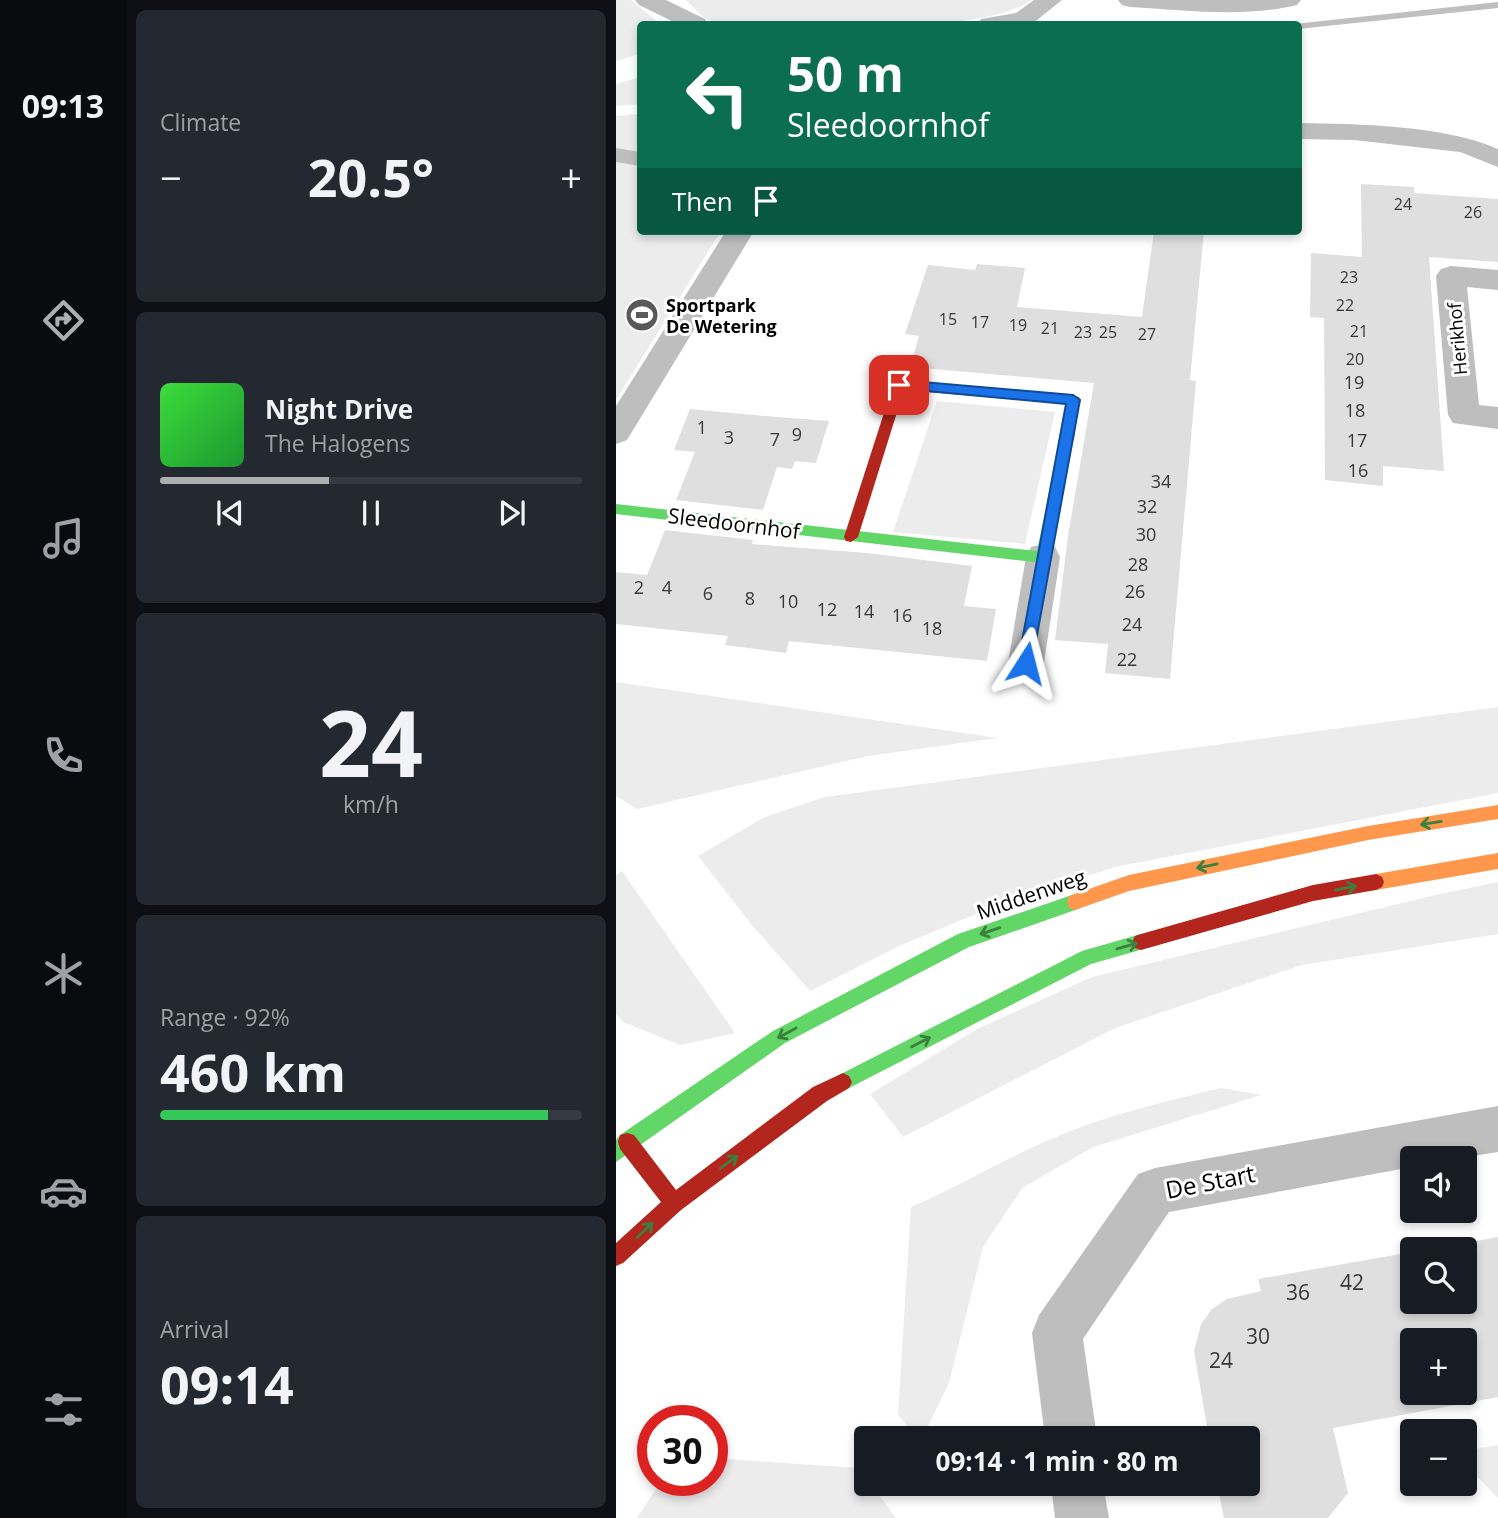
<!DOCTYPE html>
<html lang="en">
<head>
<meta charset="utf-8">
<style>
  body { margin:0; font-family:"Open Sans",sans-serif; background:#242831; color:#f1f3f6; height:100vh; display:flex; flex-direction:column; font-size:26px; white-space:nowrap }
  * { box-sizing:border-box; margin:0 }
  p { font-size:23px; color:#9ea1a6 }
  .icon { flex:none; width:38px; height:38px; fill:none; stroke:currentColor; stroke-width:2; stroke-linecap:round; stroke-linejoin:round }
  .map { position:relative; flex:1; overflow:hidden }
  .sheet { display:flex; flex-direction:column; gap:10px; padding:10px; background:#0d0f14; width:490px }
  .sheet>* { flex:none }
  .guide { position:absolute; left:21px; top:21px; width:665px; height:214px; border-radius:7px; box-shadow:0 4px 10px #0003; background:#0b6e4f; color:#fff; overflow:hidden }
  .tools { position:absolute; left:784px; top:1146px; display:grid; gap:14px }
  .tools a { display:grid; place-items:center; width:77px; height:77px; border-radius:7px; background:#171b24; box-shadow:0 4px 10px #0003; font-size:35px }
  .speed { position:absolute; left:21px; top:1405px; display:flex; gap:14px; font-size:35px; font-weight:700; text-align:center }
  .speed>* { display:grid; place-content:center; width:91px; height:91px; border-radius:50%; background:#171b24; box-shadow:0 4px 10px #0003; line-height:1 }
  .speed .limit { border:10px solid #d22; background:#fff; color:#111 }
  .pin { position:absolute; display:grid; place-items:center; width:60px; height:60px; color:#fff; margin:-30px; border-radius:14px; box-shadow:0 4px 10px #0006 }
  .me { position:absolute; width:77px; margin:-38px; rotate:9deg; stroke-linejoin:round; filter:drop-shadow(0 0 5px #0008) }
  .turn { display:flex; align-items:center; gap:24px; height:147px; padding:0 35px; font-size:32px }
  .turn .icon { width:91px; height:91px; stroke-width:2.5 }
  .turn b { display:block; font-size:49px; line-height:60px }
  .then { display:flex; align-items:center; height:66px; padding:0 35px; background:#0003; gap:14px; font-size:26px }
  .big { font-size:52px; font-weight:700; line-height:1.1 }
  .sheet .tile { flex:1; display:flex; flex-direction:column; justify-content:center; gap:10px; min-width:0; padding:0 24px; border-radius:10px; background:#242831 }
  .sheet .dial { align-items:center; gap:0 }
  .dial b { font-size:91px; line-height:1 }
  .song { display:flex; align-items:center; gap:21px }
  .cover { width:84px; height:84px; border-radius:10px; background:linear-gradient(135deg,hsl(120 70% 55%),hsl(130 70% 35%)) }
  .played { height:7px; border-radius:4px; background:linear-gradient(90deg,#adaeaf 40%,#363941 40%) }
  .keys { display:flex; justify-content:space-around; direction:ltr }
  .heat { display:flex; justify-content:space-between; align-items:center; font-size:38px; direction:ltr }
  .charge { height:10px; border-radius:5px; background:linear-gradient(90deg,#34c759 92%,#363941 0) }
  .trip { position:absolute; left:238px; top:1426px; width:406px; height:70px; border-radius:7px; background:#171b24; box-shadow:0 4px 10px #0003; font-weight:700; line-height:70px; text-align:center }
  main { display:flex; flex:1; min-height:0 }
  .tab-bar { display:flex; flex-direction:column; width:126px; justify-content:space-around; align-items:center; background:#090b0e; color:#9ea1a6 }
  .tab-bar .icon { width:49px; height:49px }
  .tab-bar .on { color:#adaeaf }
  .tab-bar b { font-size:32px; color:#f1f3f6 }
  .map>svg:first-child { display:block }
  .green { fill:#ececec }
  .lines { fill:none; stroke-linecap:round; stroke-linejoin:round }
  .stream { fill:#bfbfbf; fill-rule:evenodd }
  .building { fill:#dfdfdf; fill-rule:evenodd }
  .lane { fill:#bebebe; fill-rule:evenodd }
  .street { fill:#bebebe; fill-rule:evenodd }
  .fast { fill:#63d668; fill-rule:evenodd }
  .slow { fill:#ff974d; fill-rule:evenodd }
  .jam { fill:#b3261e; fill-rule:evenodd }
  .oneway { stroke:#3b803e }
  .route { fill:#1a73e8; stroke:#114b97; stroke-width:2 }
  .labels { text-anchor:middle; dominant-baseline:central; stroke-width:6; stroke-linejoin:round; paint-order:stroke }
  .far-number-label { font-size:16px; fill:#383838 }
  .far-poi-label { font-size:18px; font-weight:bold; fill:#000; stroke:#fff; text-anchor:start }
  .far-street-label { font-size:18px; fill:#000; stroke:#fff }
  .number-label { font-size:18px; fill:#383838 }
  .street-label { font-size:21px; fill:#000; stroke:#fff }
  .near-number-label { font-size:21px; fill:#383838 }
  .near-street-label { font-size:24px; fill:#000; stroke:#fff }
</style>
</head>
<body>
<main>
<nav class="tab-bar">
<b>09:13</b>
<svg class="icon on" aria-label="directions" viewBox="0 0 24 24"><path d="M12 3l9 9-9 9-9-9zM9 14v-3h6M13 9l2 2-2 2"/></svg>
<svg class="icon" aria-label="music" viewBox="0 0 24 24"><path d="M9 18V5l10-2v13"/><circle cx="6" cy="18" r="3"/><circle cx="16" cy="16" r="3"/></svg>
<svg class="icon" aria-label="phone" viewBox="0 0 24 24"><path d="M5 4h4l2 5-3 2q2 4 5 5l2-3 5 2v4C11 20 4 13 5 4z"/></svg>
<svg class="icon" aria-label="climate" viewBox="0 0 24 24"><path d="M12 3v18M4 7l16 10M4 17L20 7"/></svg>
<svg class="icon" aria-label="car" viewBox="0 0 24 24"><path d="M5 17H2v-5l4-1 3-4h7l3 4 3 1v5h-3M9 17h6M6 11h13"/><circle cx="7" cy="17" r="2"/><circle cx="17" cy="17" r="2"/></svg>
<svg class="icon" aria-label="filters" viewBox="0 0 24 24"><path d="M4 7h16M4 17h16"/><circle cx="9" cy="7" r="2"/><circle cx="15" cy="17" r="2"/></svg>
</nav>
<section class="sheet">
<div class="tile"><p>Climate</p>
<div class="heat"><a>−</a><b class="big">20.5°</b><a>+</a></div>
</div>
<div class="tile">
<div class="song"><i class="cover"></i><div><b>Night Drive</b><p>The Halogens</p></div></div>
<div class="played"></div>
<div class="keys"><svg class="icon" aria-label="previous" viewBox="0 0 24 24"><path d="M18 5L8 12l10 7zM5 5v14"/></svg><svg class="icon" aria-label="pause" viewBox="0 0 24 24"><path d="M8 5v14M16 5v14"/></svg><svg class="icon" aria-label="next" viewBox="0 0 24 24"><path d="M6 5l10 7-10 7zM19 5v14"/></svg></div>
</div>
<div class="tile dial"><b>24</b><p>km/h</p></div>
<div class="tile"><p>Range · 92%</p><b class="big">460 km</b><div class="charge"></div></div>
<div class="tile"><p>Arrival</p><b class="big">09:14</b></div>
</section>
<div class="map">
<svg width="882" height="1518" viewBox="0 0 882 1518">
  <rect width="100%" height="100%" fill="#fff"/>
  <g class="green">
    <polygon points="0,0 15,0 44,24 24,24 24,54 0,61"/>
    <path d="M 70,0 L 415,0 C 367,37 168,25 101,24 L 87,17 Z"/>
    <polygon points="24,77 24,104 0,106 0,84"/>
    <polygon points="24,114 24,231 105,231 0,400 0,116"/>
    <polygon points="321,401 439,412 409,544 277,532"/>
    <polygon points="0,682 382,738 252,756 21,809 0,796"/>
    <polygon points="882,707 882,793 499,867 389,902 283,946 194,991 135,924 82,856 149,817 209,797"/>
    <polygon points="6,871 119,1033 64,1045 7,1022 0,1014 0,875"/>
    <polygon points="882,882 882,934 686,965 499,1028 287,1137 254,1094 361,1029 476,977 824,894"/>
    <path d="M 605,1088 L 645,1095 L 477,1147 L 406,1188 L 367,1247 L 333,1383 L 306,1438 L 300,1438 L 282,1414 L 295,1207 C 343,1186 388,1159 435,1139 C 490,1115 548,1102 605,1088 Z"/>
    <polygon points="882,1445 882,1498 849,1464 849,1451"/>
    <polygon points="96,1458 243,1468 250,1477 250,1484 255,1484 280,1518 21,1518 45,1481 96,1480"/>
  </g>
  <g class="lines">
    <polygon class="stream" points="882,2 882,8 682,29 682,24 678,24"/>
  </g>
  <g class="building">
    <polygon points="745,184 798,187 798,193 882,199 882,262 813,257 828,471 767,466 767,486 709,480 708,318 694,317 695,253 746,257"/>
    <polygon points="538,231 588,231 574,380 580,381 554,679 489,673 492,644 439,640 452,536 478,383 294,367 303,336 289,334 312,265 359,270 361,264 409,268 401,307 526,317"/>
    <polygon points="74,409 149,416 213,421 200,463 179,461 176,469 161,467 147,510 60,500 79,452 58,450"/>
    <polygon points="49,530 137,540 136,544 251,553 356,566 348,606 380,609 371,661 173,641 170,653 109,645 112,636 0,624 0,572 31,575"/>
    <path d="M 882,1237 L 882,1397 L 717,1428 L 732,1493 L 712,1518 L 608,1518 L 601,1484 L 632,1484 L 632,1438 L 593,1438 L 578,1351 L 585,1324 L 596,1309 L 611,1299 L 645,1291 L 642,1279 L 796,1252 L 796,1302 L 849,1302 L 849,1250 L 810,1250 ZM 796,1340 L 849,1340 L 849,1393 L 796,1393 Z"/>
  </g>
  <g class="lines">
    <polygon class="lane" points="0,148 24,152 24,166 0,162"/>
    <g class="street">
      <polygon points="19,0 50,0 89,19 92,24 62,24 23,5"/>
      <polygon points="418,0 446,0 416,24 362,24 365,19 400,13"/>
      <path d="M 502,0 L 685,0 L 681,5 C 628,18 569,10 514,7 L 506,5 Z"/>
      <path d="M 682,123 C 743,124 827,125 882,149 L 882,167 L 844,152 L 738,140 L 682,139 Z"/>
      <polygon points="110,231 138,231 11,440 0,444 0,406"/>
      <polygon points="835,266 882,270 882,290 851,287 863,405 882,407 882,429 837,423 832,415 820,276 825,269"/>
      <polygon points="427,544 439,547 444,557 428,663 423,674 410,678 397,674 392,663 410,557 415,547"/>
      <polygon points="882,1106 882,1152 845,1158 796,1158 796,1167 553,1212 467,1339 481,1438 429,1438 416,1333 423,1315 522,1174 539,1168"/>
      <polygon points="435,1484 487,1484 493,1518 439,1518"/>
    </g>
    <g class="fast">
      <polygon points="451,433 458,438 434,557 427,563 0,514 0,504 421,551 444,438"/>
      <polygon points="459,894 465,896 467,902 465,908 353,947 169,1043 0,1162 0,1140 4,1135 157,1031 342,934"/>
      <polygon points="525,934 531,936 534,942 531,948 475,964 233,1088 227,1091 221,1088 218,1082 221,1076 466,951"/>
    </g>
    <g class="slow">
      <polygon points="882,805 882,819 752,840 513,891 459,910 453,908 451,902 453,896 513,875 752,826"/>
      <polygon points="882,853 882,869 760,890 754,887 752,882 754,877 760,874"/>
    </g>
    <g class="jam">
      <polygon points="283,381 463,397 464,400 458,438 451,443 444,438 451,404 288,390 242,537 235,542 230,541 228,537 277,385"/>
      <polygon points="760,874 766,877 768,882 766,887 760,890 697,901 525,950 519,948 516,942 519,936 525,934 697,885"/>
      <polygon points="227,1073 233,1076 236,1082 233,1088 211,1101 65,1210 7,1263 0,1266 0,1243 45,1202 4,1149 2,1142 4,1135 11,1133 18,1135 60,1190 197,1087"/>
    </g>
  </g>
  <defs><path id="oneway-shaft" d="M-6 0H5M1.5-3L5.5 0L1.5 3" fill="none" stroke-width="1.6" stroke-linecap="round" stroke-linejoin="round" transform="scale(1.75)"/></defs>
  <g class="oneway">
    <use href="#oneway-shaft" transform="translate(815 823) rotate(171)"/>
    <use href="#oneway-shaft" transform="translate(591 866) rotate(168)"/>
    <use href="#oneway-shaft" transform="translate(730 888) rotate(-10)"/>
    <use href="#oneway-shaft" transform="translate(374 931) rotate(161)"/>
    <use href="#oneway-shaft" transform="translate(511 946) rotate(-16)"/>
    <use href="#oneway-shaft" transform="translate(171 1033) rotate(151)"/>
    <use href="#oneway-shaft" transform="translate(305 1042) rotate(-27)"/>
    <use href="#oneway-shaft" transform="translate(113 1162) rotate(-36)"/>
    <use href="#oneway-shaft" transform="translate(29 1230) rotate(-43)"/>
  </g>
  <polygon class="route" points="283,380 457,395 464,400 415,668 404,668 402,663 450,404 279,388 277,385"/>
  <defs>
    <symbol id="stadium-disc" viewBox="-11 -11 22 22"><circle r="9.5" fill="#595959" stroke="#fff"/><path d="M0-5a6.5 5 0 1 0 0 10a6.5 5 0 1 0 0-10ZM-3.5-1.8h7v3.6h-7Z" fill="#fff"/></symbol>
  </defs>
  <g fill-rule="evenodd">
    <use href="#stadium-disc" x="7" y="296" width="38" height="38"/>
  </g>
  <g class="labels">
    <g class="far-number-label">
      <text x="787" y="204">24</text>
      <text x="857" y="212">26</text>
      <text x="733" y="277">23</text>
      <text x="729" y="305">22</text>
      <text x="332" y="319">15</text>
      <text x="364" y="322">17</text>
      <text x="402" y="325">19</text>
      <text x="434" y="328">21</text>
      <text x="743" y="331">21</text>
      <text x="467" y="332">23</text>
      <text x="492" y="332">25</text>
      <text x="531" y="334">27</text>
      <text x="739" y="359">20</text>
    </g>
    <g class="far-poi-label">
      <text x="50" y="305">Sportpark<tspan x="50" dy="21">De Wetering</tspan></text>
    </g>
    <g class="far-street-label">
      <text transform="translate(841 339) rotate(-95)">Herikhof</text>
    </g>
    <g class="number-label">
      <text x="738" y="382">19</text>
      <text x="739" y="410">18</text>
      <text x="86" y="427">1</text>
      <text x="181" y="434">9</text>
      <text x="113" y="437">3</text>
      <text x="159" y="439">7</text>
      <text x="741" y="440">17</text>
      <text x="742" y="470">16</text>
      <text x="545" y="481">34</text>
      <text x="531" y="506">32</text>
      <text x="530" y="534">30</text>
      <text x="522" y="564">28</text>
      <text x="23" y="587">2</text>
      <text x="51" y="587">4</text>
      <text x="519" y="591">26</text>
      <text x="92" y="593">6</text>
      <text x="134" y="598">8</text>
      <text x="172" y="601">10</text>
      <text x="211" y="609">12</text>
      <text x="248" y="611">14</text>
      <text x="286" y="615">16</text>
      <text x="516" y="624">24</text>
      <text x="316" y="628">18</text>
      <text x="511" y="659">22</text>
    </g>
    <g class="street-label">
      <text transform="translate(118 523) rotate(7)">Sleedoornhof</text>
      <text transform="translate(415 894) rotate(-19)">Middenweg</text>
    </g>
    <g class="near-number-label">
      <text x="736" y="1282">42</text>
      <text x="682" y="1292">36</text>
      <text x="642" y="1336">30</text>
      <text x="605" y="1360">24</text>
    </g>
    <g class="near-street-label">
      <text transform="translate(594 1181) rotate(-11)">De Start</text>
    </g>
  </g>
</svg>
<div class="tools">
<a><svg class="icon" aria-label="sound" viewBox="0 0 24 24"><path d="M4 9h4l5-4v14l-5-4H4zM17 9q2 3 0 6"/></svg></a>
<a><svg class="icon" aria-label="search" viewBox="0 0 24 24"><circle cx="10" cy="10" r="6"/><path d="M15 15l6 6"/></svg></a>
<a>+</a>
<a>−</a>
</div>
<div class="speed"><div class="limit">30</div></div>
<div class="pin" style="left:283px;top:385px;background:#d93025"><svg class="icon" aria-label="arrive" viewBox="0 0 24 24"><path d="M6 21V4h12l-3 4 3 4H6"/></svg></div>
<svg class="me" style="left:410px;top:663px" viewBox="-20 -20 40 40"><path d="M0-17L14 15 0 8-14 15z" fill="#1a73e8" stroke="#fff" stroke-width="4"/></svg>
<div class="trip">09:14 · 1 min · 80 m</div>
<div class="guide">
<div class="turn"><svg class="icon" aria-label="left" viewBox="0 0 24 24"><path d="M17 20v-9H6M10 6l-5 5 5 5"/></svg><div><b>50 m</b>Sleedoornhof</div></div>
<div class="then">Then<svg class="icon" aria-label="arrive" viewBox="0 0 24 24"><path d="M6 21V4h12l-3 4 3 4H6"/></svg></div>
</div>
</div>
</main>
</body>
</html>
